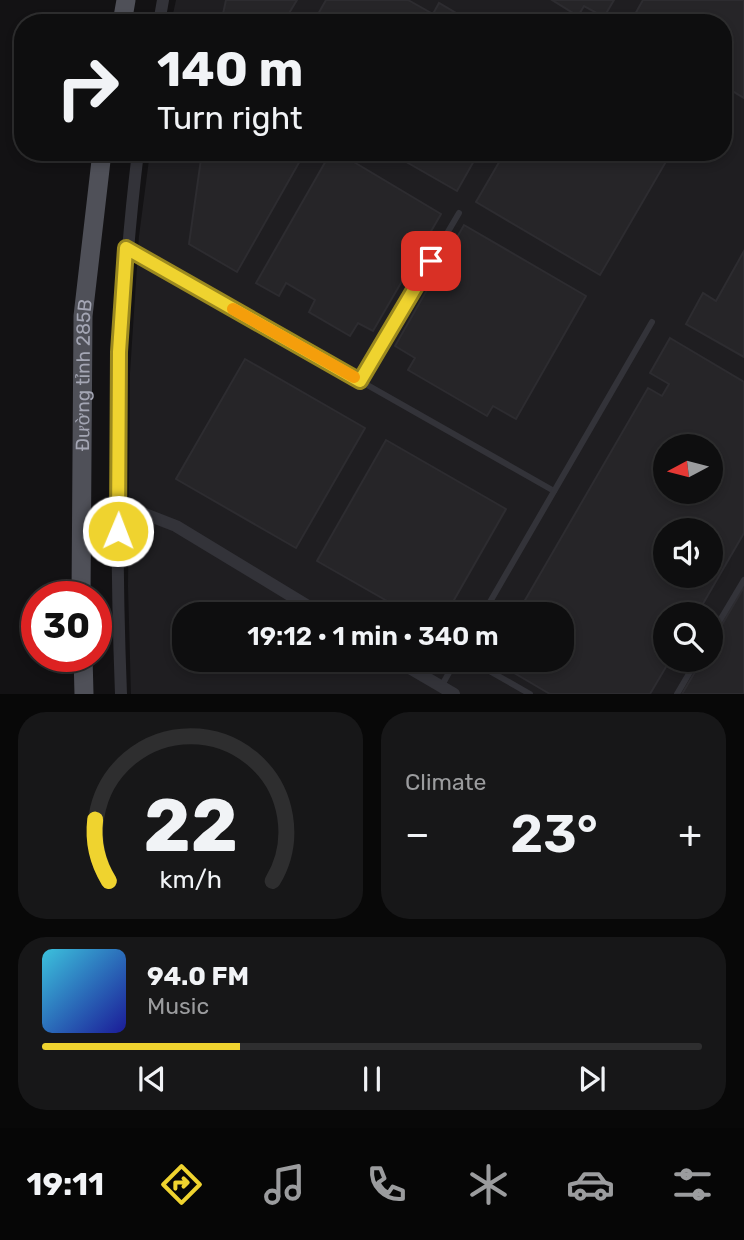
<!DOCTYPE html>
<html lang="en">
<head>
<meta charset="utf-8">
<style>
  body { margin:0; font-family:Rubik,sans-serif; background:#171718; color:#f1f3f6; height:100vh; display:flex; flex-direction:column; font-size:26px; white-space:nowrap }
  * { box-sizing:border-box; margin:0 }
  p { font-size:23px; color:#9b9c9e }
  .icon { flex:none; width:38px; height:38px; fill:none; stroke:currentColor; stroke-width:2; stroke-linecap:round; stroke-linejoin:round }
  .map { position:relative; height:694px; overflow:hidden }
  .details { display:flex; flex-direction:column; gap:18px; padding:18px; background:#080808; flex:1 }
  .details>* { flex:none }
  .guide { position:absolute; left:14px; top:14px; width:718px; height:147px; border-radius:28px; box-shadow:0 4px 10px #0003,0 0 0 2px #2e2e2f; background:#0e0e0f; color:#f1f3f6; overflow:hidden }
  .needle { width:46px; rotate:263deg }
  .controls { position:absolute; left:653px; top:434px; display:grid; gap:14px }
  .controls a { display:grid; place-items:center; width:70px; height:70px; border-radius:50%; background:#0e0e0f; box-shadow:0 4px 10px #0003,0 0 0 2px #2e2e2f; font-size:35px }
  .speed { position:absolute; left:21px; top:581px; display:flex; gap:14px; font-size:35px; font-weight:700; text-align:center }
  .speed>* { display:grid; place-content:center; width:91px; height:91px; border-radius:50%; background:#0e0e0f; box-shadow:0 4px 10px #0003,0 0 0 2px #2e2e2f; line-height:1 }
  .speed .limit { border:10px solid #d22; background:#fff; color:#111 }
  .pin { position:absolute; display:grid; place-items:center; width:60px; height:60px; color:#fff; margin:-30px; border-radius:14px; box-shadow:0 4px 10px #0006 }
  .me { position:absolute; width:77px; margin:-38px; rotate:1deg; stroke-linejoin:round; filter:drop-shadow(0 0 5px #0008) }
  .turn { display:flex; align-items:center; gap:24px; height:147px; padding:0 28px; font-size:32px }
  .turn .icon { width:91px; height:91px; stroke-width:2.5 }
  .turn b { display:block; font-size:49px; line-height:60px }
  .big { font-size:52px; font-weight:600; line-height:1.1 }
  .details .widget { flex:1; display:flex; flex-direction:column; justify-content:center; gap:10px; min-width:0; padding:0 24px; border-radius:28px; background:#171718 }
  .details .dial { align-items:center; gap:0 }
  .dial svg { height:182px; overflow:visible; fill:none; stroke:#2e2e2f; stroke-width:7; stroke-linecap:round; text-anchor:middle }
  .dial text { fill:#f1f3f6; stroke:none }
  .song { display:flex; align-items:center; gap:21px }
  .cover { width:84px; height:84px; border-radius:10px; background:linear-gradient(135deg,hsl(190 70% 55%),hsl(240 70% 35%)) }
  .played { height:7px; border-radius:4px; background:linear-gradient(90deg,#efd32f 30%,#2e2e2f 30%) }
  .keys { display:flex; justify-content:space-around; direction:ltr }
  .heat { display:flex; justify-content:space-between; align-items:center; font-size:38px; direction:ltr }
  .details .tiles { flex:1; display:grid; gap:18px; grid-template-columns:1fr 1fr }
  .widget:last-child { grid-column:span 2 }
  .trip { position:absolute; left:172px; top:602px; width:402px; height:70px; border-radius:28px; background:#0e0e0f; box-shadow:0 4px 10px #0003,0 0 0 2px #2e2e2f; font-weight:600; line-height:70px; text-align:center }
  .tabs { display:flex; height:112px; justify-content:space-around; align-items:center; background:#060606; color:#9b9c9e }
  .tabs .icon { width:49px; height:49px }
  .tabs .selected { color:#efd32f }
  .tabs b { font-size:32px; color:#f1f3f6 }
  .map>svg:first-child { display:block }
  .built { fill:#1f1e21; fill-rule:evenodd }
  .building { fill:#262528; stroke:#2d2c30; stroke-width:2; fill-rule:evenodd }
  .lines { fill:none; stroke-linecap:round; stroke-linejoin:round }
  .lane { stroke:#333339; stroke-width:6 }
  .street { stroke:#333339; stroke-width:12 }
  .primary { stroke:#4f5058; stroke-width:19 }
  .route-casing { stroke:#9b891f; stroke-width:18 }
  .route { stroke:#efd32f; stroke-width:12 }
  .slow { stroke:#f59e0b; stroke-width:12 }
  .labels { text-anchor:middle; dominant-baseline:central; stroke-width:7; stroke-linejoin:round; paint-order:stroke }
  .street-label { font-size:19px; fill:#a4a6b4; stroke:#0e0d0f }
</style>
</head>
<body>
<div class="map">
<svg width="744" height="694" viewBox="0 0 744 694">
  <rect width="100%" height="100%" fill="#131214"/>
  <path class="built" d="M 176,0 L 744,0 L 744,694 L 131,694 L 128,587 L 130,373 L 139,236 L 150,152 L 723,152 L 723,23 L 171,23 ZM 665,446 L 710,446 L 710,492 L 665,492 ZM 665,530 L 710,530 L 710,576 L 665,576 ZM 184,614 L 562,614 L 562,660 L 184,660 ZM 665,614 L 710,614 L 710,660 L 665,660 Z"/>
  <g class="building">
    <polygon points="226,0 297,0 283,23 221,23"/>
    <polygon points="326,0 408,0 433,14 439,3 473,23 313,23"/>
    <polygon points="552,0 614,0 604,17 584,6 578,16"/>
    <polygon points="643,0 744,0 744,98 727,88 723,96 723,23 630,23"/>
    <polygon points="202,152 305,152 237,272 189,244"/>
    <polygon points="331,152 337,152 441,214 373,331 358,323 350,336 309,312 315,300 286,283 279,296 256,283"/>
    <polygon points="389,152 479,152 457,191"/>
    <polygon points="505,152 670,152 671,153 600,275 476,202"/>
    <polygon points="464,225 586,296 516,419 493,406 487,416 408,370 415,358 395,346"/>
    <polygon points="744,251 744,357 686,324 703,293 716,301"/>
    <path d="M 670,338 L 744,382 L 744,533 L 697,614 L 665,614 L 665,660 L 670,660 L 650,694 L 550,694 L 492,660 L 562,660 L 562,614 L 517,614 L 648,388 L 662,396 L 669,384 L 650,373 ZM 665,446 L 710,446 L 710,492 L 665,492 ZM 665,530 L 710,530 L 710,576 L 665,576 Z"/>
    <polygon points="245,359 365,428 296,548 176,479"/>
    <polygon points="386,440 506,509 446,614 410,614 317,561"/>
    <polygon points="744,587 744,694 682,694 702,660 710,660 710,645"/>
  </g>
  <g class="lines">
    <g class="lane">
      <polyline points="128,249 554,491"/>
      <polyline points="360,381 459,213"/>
      <polyline points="483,614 652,322"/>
      <polyline points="710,637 744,580"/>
      <polyline points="470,660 530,694"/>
      <polyline points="441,687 456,660"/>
      <polyline points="677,694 697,660"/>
    </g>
    <g class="street">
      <polyline points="159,23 163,0"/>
      <polyline points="119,504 176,526 321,614"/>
      <polyline points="396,660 454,694"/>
      <path d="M 121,694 C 114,513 116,332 138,152"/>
    </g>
    <g class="primary">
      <polyline points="122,23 126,0"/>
      <path id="s1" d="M 81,597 L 83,316 L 102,152"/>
      <polyline points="83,656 84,694"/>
    </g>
  </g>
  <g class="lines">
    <defs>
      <polyline id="route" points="118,531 119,352 126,248 360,381 431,261"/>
    </defs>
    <use href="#route" class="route-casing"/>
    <use href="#route" class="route"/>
    <polyline class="slow" points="233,309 354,377"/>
  </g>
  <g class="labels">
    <g class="street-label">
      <text stroke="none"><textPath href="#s1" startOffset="222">Đường tỉnh 285B</textPath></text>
    </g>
  </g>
</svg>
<div class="controls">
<a><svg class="needle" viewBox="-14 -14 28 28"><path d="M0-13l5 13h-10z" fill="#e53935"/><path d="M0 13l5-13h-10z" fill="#9b9c9e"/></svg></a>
<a><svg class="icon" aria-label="sound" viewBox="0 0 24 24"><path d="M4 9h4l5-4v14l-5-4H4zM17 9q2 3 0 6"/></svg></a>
<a><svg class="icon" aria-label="search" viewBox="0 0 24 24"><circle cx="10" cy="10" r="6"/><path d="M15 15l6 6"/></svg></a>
</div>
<div class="speed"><div class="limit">30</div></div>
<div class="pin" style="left:431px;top:261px;background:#d93025"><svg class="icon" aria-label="arrive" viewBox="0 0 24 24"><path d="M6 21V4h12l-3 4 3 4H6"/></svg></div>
<svg class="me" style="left:118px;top:531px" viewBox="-20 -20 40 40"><circle r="17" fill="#efd32f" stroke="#fff" stroke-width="3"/><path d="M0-11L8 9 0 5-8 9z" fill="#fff"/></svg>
<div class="trip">19:12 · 1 min · 340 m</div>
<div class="guide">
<div class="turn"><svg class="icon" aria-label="right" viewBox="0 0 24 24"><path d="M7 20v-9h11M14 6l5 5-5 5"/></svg><div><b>140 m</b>Turn right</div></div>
</div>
</div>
<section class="details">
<div class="tiles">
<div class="widget dial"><svg viewBox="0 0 100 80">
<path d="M14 69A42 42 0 1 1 86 69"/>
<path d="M14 69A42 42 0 0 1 8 42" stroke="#efd32f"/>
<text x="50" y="56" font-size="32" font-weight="700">22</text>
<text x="50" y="72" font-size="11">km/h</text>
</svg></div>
<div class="widget"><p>Climate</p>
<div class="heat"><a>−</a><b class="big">23°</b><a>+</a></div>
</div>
<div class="widget">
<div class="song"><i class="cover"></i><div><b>94.0 FM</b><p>Music</p></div></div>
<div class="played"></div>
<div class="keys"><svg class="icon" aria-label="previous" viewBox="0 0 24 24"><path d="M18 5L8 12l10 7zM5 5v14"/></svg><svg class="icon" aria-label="pause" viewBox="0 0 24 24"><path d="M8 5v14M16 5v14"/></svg><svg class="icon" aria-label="next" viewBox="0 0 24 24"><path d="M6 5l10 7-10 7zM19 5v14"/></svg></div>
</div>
</div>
</section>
<nav class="tabs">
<b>19:11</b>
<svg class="icon selected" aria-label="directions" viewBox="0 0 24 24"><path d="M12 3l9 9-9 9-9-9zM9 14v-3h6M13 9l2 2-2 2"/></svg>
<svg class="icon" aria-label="music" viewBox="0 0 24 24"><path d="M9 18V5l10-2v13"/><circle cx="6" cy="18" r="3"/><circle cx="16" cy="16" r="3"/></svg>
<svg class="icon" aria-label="phone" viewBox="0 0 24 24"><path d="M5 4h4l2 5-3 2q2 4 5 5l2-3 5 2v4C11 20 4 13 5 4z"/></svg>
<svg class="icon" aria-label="climate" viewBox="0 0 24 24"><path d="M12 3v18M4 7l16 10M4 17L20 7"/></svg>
<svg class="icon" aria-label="car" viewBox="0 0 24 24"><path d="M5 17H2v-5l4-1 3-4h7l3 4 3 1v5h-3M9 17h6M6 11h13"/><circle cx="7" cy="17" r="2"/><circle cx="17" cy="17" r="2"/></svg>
<svg class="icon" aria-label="filters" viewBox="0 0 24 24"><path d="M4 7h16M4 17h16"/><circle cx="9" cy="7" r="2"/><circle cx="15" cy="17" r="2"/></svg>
</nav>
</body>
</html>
